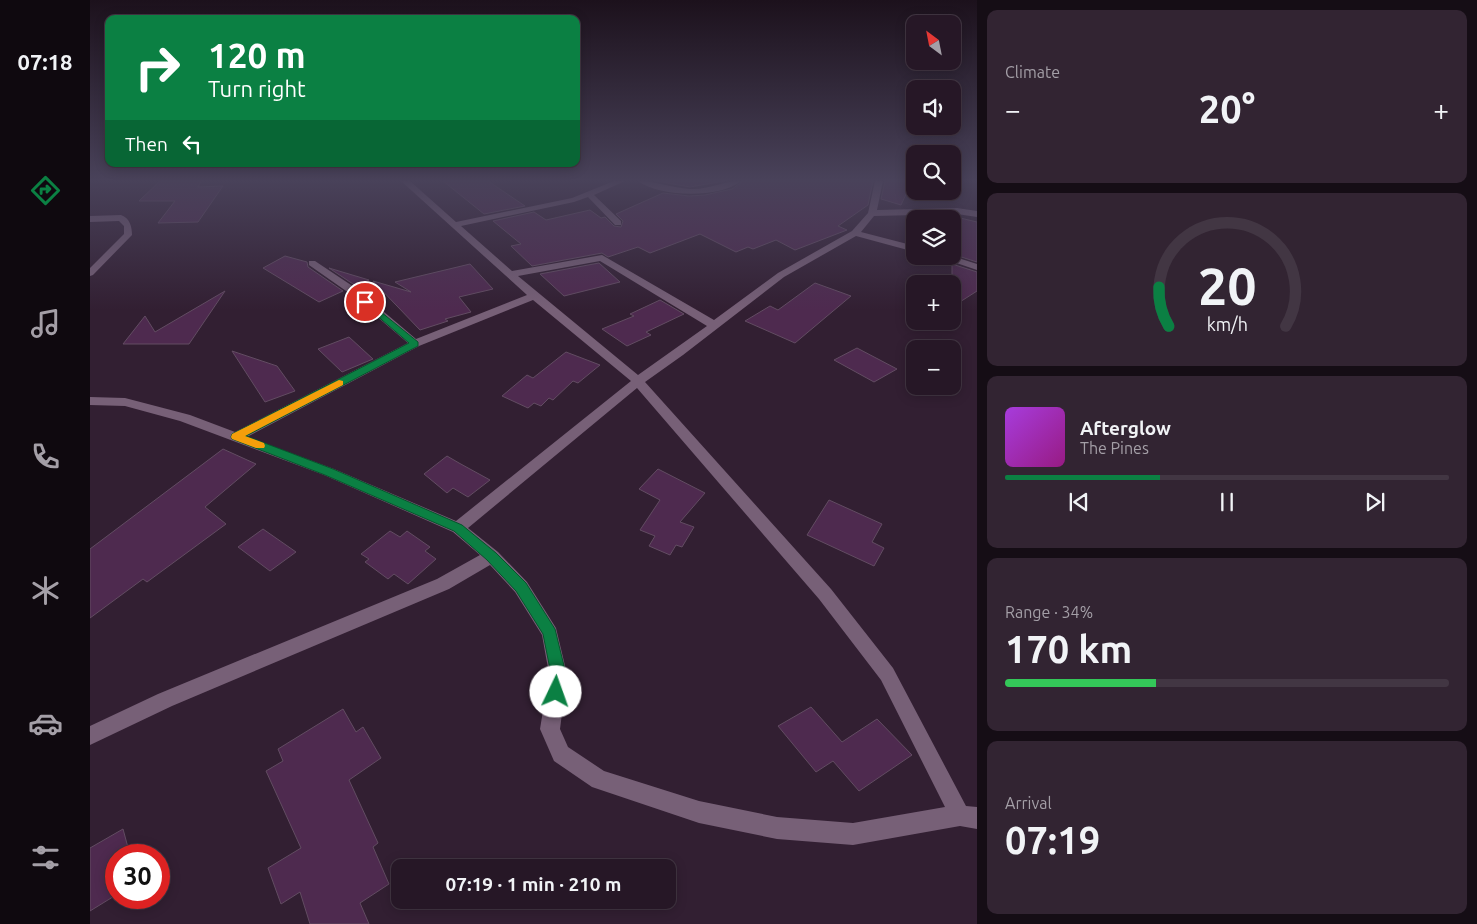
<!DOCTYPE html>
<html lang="en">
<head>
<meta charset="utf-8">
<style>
  body { margin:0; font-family:Ubuntu,sans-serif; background:#322432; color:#f1f3f6; height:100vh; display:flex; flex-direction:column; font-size:19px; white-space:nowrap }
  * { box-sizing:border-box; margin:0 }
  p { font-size:16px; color:#a49fa7 }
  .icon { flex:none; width:28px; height:28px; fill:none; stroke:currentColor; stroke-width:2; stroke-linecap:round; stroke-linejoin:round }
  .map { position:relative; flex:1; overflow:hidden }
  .details { display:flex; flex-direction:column; gap:10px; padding:10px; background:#150d15; width:500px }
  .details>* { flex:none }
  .guide { position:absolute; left:15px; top:15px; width:475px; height:152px; border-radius:10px; box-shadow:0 2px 12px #0003,0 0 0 1px #423643; background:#0b8043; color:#fff; overflow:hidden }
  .needle { width:32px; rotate:328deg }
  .tools { position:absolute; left:816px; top:15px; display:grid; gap:10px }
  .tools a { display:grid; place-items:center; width:55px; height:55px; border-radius:10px; background:#261726; box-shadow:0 2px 12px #0003,0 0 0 1px #423643; font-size:25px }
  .speed { position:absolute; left:15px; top:844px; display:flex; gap:10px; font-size:25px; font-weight:700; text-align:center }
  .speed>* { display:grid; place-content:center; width:65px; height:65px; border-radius:50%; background:#261726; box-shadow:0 2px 12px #0003,0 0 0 1px #423643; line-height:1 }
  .speed .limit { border:8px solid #d22; background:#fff; color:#111 }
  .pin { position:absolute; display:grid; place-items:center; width:42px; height:42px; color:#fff; margin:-21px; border:2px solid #fff; border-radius:50%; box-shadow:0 1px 5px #0007 }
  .me { position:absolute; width:55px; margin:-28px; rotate:3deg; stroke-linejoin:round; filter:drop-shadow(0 0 4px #0008) }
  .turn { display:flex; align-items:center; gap:18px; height:105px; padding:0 20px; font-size:22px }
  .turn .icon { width:65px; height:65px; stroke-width:2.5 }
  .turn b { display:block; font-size:35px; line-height:42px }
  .then { display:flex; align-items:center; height:48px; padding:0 20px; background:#0003; gap:10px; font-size:19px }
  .big { font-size:38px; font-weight:700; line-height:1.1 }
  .details .card { flex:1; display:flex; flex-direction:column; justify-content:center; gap:8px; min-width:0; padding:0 18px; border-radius:10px; background:#322432 }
  .details .dial { align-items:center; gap:0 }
  .dial svg { height:130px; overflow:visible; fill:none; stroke:#423643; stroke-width:7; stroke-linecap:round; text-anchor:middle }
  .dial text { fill:#f1f3f6; stroke:none }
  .song { display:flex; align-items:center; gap:15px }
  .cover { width:60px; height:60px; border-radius:8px; background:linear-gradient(135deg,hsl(280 70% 55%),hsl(310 70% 35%)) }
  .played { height:5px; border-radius:2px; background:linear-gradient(90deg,#0b8043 35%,#423643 35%) }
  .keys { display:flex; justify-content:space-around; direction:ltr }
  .heat { display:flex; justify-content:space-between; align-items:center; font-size:28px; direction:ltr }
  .charge { height:8px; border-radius:4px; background:linear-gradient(90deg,#34c759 34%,#423643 0) }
  .trip { position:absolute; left:301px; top:859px; width:285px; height:50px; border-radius:10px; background:#261726; box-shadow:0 2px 12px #0003,0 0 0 1px #423643; font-weight:700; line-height:50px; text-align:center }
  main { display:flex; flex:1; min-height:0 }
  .tab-bar { display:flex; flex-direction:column; width:90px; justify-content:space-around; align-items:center; background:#0f090f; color:#a49fa7 }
  .tab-bar .icon { width:35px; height:35px }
  .tab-bar .current { color:#0b8043 }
  .tab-bar b { font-size:22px; color:#f1f3f6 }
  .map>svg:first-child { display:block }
  .building { fill:#4e2a4f; stroke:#624c62 }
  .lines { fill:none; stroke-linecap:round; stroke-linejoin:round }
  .minor { fill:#776077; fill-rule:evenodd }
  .route { fill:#0b8043; stroke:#07532c }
  .slow { fill:#f59e0b }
</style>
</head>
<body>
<main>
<nav class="tab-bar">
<b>07:18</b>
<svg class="icon current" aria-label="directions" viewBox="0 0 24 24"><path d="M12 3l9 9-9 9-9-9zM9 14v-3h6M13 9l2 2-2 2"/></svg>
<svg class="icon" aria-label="music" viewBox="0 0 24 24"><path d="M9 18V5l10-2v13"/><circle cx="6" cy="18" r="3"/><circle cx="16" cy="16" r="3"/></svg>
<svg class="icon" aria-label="phone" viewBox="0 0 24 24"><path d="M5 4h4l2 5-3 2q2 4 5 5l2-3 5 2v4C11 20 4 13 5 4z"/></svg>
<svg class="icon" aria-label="climate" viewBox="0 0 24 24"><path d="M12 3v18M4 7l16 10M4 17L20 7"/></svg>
<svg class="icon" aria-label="car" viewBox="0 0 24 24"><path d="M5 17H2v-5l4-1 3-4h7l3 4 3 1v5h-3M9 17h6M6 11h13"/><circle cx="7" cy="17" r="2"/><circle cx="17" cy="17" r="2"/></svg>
<svg class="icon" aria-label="filters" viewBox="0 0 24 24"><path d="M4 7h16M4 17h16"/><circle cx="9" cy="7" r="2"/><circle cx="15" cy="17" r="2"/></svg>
</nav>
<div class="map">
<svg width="887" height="924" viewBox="0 0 887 924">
  <rect width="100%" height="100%" fill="#321f32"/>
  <g class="building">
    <polygon points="70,181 111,181 108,187 133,186 108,222 68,223 85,201 49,201"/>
    <polygon points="353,181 398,181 435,206 394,214"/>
    <polygon points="566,181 635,181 600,187"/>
    <polygon points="653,181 783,181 778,205 748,226 757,230 705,250 686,240 663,249 658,247 646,252 610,234 560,253 548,247 518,257 512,253 442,266 421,246 431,244 403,221 444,212 456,220 500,210 511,218 515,217 524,226 531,227 533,221 526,214 573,193 599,196 615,195 642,189"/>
    <polygon points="795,181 822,181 811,205 791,199"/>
    <polygon points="862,216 887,222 887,262 862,254"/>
    <polygon points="195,256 217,262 218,267 253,291 229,302 173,268"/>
    <polygon points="509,263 530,282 474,296 450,274"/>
    <polygon points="380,264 403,289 369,297 381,312 355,319 358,321 330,330 283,281 321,292 305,282"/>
    <polygon points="862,264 887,272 887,291 862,307"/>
    <polygon points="239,268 279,280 266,286"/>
    <polygon points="725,283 761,296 705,343 655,321 680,306 688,310"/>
    <polygon points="135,291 99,344 33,344 55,316 65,332"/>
    <polygon points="570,300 594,314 556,332 561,335 537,346 512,329 544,316 540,314"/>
    <polygon points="259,337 283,359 252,372 228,349"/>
    <polygon points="767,348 807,369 784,382 744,360"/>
    <polygon points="142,351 187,366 205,391 175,402"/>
    <polygon points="476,352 510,365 488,383 483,381 463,400 459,398 451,406 444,403 438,408 412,396 437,375 443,378"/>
    <polygon points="133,449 166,464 115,507 136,524 57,582 53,579 0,618 0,549"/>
    <polygon points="357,456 369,463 400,480 378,497 363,488 357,493 334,474"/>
    <polygon points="568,469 615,493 590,522 604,527 592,547 586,545 580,555 559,546 565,536 550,530 570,500 549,489"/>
    <polygon points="739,500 792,524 782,542 794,548 784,566 717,535"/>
    <polygon points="173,529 206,552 180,571 148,547"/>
    <polygon points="300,531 310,537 317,531 340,547 335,551 346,559 318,584 304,574 298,579 275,562 279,559 271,554"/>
    <polygon points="721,707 752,742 787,719 822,755 769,791 743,761 726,772 688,726"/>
    <polygon points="253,709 266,732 273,727 291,758 259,780 288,843 283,847 299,884 270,903 279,924 220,924 210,892 191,904 178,868 211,848 176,771 193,761 188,749"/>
    <polygon points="33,829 40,855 26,855 26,895 0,911 0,848"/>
  </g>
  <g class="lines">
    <g class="minor">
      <path d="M 311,181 L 320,181 L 366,222 L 482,198 L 524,181 L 535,181 L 504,195 L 531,221 L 531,225 L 525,225 L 498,197 L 484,202 L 371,226 L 422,271 L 512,255 L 624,320 L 688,273 L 762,231 L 778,213 L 785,181 L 793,181 L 787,210 L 867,208 L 887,211 L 887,217 L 867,214 L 784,216 L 771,232 L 825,246 L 825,252 L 766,236 L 694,277 L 593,355 L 555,382 L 741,589 L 803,668 L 876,806 L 887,807 L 887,829 L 870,826 L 763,845 L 687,839 L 609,823 L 502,787 L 464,761 L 450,729 L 459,674 L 452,635 L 425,592 L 400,565 L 359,589 L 82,706 L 0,745 L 0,726 L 68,694 L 347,579 L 390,555 L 363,532 L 234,475 L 90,421 L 35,406 L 0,405 L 0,397 L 35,398 L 100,415 L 145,432 L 318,343 L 259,293 L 219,265 L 219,261 L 225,261 L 267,289 L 326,339 L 437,295 ZM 510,261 L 617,326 L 548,375 L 428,276 ZM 443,300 L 541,381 L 366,521 L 244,469 L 157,437 L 329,346 ZM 547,388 L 729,599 L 791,680 L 855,807 L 763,823 L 687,817 L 609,801 L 514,771 L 478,747 L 470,729 L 477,674 L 466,628 L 437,582 L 408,552 L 378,528 Z"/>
      <path d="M 548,181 C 566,181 582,188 600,189 C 618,190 633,181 651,181 C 629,199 570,197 548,181 Z"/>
      <path d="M 31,215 C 40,218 42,227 42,235 L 3,275 L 0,276 L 0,268 L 34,234 L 34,226 L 29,221 L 0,222 L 0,216 Z"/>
      <polygon points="846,256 862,256 887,264 887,270"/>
    </g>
  </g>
  <linearGradient id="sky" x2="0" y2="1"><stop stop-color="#1c111c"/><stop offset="0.58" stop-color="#49425a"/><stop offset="1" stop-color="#49425a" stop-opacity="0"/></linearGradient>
  <rect width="887" height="310" fill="url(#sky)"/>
  <polygon class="route" points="275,299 328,342 328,346 156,436 243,469 372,525 406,553 436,583 465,629 476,674 471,697 466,699 460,697 458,692 461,674 453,634 426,591 397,560 364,531 235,475 142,439 141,437 142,434 319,343 272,303 271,302"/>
  <polygon class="slow" points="249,380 253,381 253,385 155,436 174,443 175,446 174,448 166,448 142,439 141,437 142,434"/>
</svg>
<div class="tools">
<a><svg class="needle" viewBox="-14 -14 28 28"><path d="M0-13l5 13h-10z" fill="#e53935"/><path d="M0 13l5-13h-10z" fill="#a49fa7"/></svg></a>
<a><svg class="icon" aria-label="sound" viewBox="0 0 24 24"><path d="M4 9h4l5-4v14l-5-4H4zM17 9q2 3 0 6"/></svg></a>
<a><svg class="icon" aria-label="search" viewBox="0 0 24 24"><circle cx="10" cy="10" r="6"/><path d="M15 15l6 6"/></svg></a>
<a><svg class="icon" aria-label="layers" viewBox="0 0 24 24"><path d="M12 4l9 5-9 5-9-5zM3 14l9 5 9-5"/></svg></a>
<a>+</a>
<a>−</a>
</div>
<div class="speed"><div class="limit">30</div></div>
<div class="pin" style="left:275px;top:302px;background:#d93025"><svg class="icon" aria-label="arrive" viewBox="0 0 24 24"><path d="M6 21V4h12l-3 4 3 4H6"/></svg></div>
<svg class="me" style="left:466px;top:692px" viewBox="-20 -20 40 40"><circle r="19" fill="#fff"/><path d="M0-13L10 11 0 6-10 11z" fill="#0b8043"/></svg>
<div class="trip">07:19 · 1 min · 210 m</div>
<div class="guide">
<div class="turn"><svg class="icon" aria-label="right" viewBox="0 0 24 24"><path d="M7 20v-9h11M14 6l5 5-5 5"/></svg><div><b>120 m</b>Turn right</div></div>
<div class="then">Then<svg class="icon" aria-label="left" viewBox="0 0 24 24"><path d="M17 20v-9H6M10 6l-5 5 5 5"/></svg></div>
</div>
</div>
<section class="details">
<div class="card"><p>Climate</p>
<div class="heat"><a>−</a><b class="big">20°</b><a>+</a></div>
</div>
<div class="card dial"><svg viewBox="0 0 100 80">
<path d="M14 69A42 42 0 1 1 86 69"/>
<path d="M14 69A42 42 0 0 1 8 45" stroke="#0b8043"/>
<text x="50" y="56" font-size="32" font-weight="700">20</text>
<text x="50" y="72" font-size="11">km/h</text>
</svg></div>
<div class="card">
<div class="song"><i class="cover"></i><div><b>Afterglow</b><p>The Pines</p></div></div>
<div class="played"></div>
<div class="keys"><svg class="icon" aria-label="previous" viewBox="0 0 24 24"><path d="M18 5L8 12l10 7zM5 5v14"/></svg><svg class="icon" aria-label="pause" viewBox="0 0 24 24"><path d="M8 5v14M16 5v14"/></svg><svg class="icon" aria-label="next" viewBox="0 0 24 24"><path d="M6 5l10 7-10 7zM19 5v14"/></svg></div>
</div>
<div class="card"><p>Range · 34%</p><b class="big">170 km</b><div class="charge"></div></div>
<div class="card"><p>Arrival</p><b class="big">07:19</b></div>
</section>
</main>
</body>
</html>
